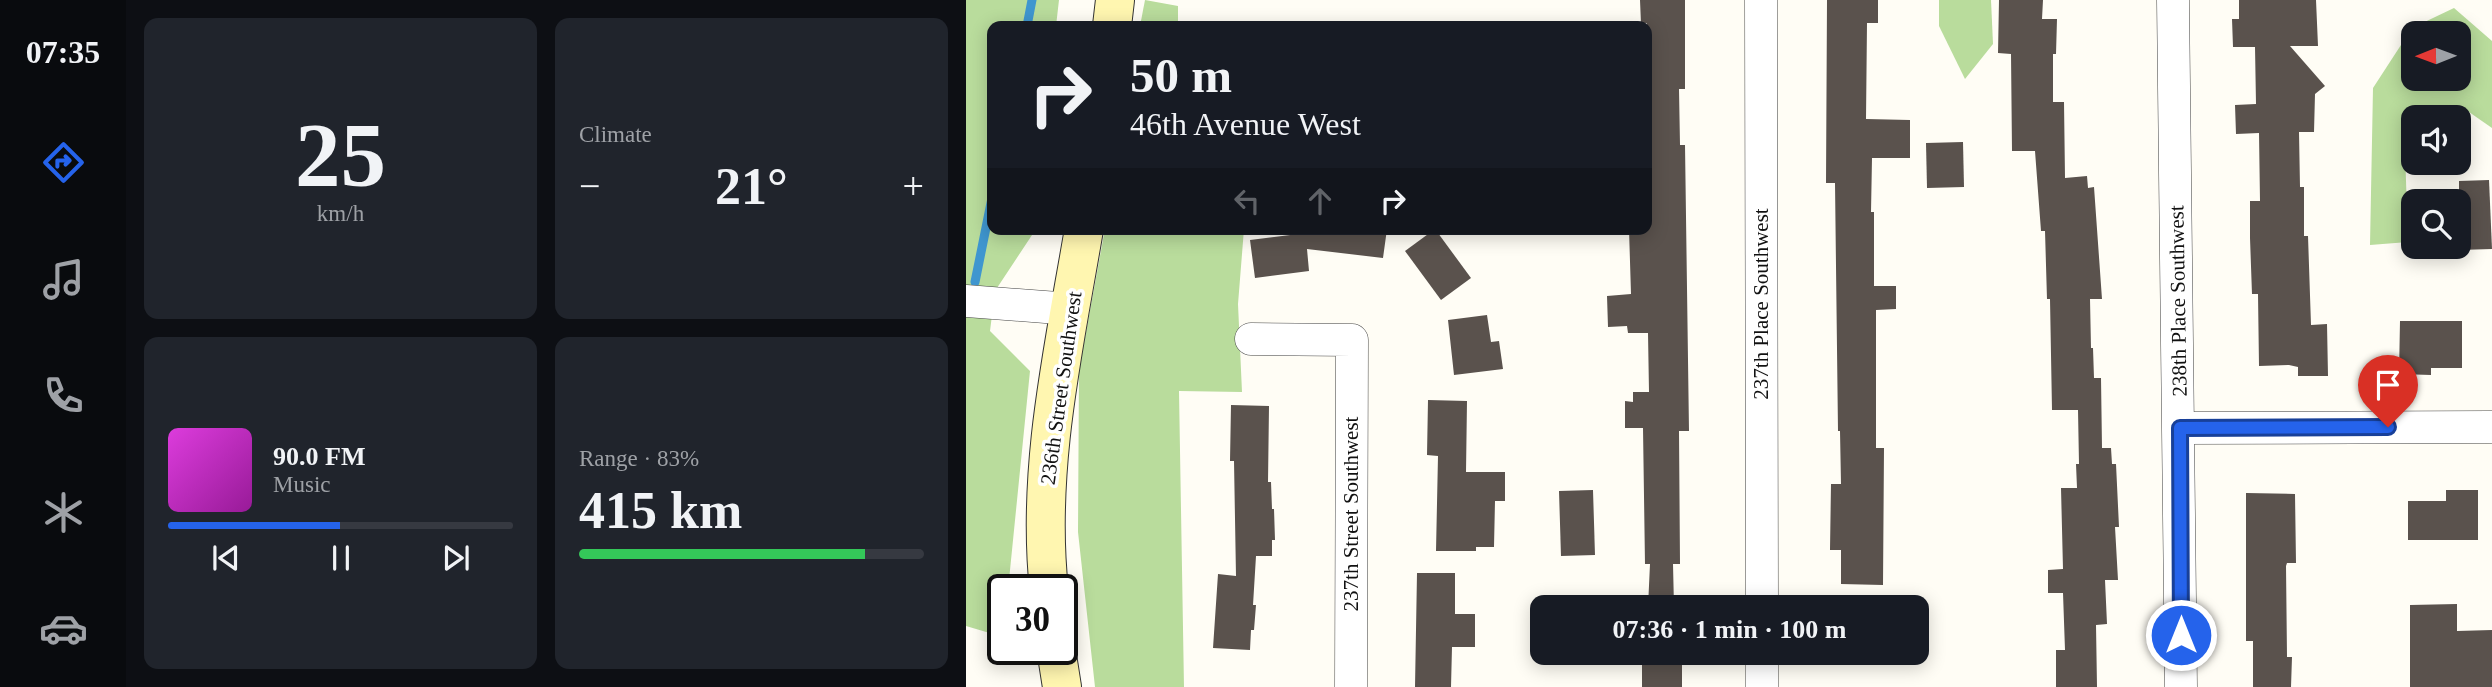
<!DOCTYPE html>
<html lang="en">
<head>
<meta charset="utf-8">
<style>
  body { margin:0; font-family:Georgia,serif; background:#20242c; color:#f1f3f6; height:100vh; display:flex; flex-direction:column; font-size:26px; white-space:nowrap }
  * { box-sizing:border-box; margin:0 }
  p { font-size:23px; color:#9ea1a6 }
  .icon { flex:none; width:38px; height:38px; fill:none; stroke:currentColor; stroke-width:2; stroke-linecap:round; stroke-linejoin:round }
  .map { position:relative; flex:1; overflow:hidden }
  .drawer { display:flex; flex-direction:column; gap:18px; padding:18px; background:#0d0f14; width:840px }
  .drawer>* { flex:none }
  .banner { position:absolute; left:21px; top:21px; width:665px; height:214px; border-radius:14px; box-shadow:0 4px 18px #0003; background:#171b24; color:#f1f3f6; overflow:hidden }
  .needle { width:46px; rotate:269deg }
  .fabs { position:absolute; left:1435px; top:21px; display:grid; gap:14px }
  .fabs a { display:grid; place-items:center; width:70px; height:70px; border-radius:14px; background:#171b24; box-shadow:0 4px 18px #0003; font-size:35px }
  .speed { position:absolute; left:21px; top:574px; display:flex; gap:14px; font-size:35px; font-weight:700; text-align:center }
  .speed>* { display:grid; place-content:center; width:91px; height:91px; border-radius:50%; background:#171b24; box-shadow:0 4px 18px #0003; line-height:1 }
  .speed .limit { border:4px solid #111; border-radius:10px; background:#fff; color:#111 }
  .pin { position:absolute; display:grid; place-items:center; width:60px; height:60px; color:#fff; margin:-72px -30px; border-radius:50% 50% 50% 0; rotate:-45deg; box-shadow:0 0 7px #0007 }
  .pin .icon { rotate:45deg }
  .me { position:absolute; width:77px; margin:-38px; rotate:0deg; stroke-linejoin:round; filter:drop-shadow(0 0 5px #0008) }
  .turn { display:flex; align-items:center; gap:24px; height:147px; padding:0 28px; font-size:32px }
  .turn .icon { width:91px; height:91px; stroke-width:2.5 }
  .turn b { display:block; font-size:49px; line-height:60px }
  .lanes { display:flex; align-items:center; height:66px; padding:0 28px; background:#0003; justify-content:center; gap:35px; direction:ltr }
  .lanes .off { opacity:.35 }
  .big { font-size:52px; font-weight:800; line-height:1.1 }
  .drawer .widget { flex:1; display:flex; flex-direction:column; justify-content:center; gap:10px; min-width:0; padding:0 24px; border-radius:14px; background:#20242c }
  .drawer .dial { align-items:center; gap:0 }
  .dial b { font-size:91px; line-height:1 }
  .song { display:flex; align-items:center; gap:21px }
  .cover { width:84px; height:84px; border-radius:10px; background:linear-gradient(135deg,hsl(300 70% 55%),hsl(300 70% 35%)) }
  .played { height:7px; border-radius:4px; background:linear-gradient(90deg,#2563eb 50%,#363941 50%) }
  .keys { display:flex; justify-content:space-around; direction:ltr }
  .heat { display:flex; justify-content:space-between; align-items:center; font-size:38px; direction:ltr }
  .charge { height:10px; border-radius:5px; background:linear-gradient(90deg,#34c759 83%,#363941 0) }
  .drawer .tiles { flex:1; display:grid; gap:18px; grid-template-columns:repeat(2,1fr) }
  .trip { position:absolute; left:564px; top:595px; width:399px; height:70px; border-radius:14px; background:#171b24; box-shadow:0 4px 18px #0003; font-weight:800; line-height:70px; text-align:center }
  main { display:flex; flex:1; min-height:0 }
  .tab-bar { display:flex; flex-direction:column; width:126px; justify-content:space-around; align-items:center; background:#090b0e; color:#9ea1a6 }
  .tab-bar .icon { width:49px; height:49px }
  .tab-bar .on { color:#2563eb }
  .tab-bar b { font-size:32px; color:#f1f3f6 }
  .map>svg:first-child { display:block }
  .forest { fill:#b9dc9c; fill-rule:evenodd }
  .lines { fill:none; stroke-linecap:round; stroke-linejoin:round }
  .stream { stroke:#3f96cf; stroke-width:9 }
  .building { fill:#5a524d }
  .street-casing { stroke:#444; stroke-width:33 }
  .secondary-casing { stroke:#333; stroke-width:40 }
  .street { stroke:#fff; stroke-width:32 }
  .secondary { stroke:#fff6b0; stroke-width:38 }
  .route-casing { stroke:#184099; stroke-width:18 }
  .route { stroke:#2563eb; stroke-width:12 }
  .labels { text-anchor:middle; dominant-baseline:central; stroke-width:7; stroke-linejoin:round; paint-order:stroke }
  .street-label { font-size:21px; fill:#111; stroke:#fff }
</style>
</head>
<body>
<main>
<nav class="tab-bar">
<b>07:35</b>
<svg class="icon on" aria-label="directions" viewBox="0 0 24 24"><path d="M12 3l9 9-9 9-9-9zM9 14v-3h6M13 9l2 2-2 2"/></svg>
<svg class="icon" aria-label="music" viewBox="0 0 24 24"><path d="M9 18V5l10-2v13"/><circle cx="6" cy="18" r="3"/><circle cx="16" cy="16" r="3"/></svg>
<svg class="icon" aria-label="phone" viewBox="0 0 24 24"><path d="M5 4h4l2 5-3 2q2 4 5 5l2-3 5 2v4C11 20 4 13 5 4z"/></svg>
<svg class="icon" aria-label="climate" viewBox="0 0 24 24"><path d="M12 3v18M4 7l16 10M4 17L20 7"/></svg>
<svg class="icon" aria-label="car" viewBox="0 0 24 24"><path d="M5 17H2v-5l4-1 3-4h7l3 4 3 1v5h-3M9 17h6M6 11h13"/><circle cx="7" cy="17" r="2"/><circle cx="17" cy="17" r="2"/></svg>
</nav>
<section class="drawer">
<div class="tiles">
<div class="widget dial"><b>25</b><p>km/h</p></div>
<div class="widget"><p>Climate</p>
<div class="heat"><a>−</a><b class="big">21°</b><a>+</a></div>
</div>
<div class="widget">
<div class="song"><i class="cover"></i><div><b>90.0 FM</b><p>Music</p></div></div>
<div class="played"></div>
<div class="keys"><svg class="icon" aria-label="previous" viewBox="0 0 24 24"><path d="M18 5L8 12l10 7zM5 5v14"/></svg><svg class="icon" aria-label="pause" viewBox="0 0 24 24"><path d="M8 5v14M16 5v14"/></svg><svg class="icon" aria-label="next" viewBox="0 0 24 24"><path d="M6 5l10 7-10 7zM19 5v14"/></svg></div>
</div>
<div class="widget"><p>Range · 83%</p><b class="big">415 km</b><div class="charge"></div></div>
</div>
</section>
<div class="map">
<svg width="1526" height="687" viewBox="0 0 1526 687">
  <rect width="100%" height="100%" fill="#fffdf5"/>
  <g class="forest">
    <polygon points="0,0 93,0 90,26 26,26 26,229 70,229 29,291 24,331 64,371 42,590 37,590 37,637 0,626"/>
    <polygon points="179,0 212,6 212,26 174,26"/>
    <polygon points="973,0 1025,0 1027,44 999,79 973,26"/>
    <path d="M 1488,8 L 1526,41 L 1526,128 L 1503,112 L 1493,118 L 1447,117 L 1447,144 L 1439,150 L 1442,242 L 1404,245 L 1407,88 L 1446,28 ZM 1447,33 L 1493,33 L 1493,79 L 1447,79 Z"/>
    <polygon points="139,229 278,229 272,304 276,392 213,391 218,687 129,687 112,532 113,370"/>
  </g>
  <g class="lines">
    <g class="stream">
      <polyline points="61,26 66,0"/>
      <polyline points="9,282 26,198"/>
    </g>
  </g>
  <g class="building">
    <polygon points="674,0 719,0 719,89 713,89 714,145 719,145 723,431 713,431 714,564 707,564 708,607 682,607 684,564 679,564 677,428 659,428 659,401 667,402 667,392 683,392 682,333 662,333 661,326 642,327 641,296 665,294 663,229 681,229 681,23 675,24"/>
    <polygon points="861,0 912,0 912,23 901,23 900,119 944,120 944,158 906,158 905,212 908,212 908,286 930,286 930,309 910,310 910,448 918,448 917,585 875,584 875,550 864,550 865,484 875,484 874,431 872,431 869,183 860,183"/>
    <polygon points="1033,0 1077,0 1076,19 1091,19 1090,54 1087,54 1087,102 1098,102 1099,178 1121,176 1122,188 1128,187 1136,299 1124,299 1125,348 1127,348 1128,378 1135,378 1136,448 1145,448 1146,464 1150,464 1153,527 1149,527 1152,580 1139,580 1141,624 1130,625 1131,687 1090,687 1090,650 1099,650 1097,593 1082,593 1082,570 1097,569 1095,488 1111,488 1110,464 1113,464 1112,410 1086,410 1084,299 1081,299 1079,231 1075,231 1069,151 1046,151 1045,54 1032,53"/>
    <polygon points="1273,0 1350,0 1352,46 1324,46 1359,86 1349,94 1348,132 1333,132 1334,187 1338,187 1338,236 1342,236 1345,325 1361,324 1362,376 1332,376 1332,367 1323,365 1293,366 1292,294 1286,294 1284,238 1284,201 1294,201 1293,133 1270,134 1269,105 1290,104 1289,47 1267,47 1266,19 1273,19"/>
    <polygon points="997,142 998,187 961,188 960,143"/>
    <polygon points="1523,180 1526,249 1493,250 1493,181"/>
    <polygon points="373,229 421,229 417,258 341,249 343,271 289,278 284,240"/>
    <polygon points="469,229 505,278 475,300 439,251"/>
    <polygon points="521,315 525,342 533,341 537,369 488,375 482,320"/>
    <polygon points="1434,321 1496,321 1496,368 1465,368 1465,375 1433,374"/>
    <polygon points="462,400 501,401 500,472 539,472 539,501 529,501 528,547 510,547 510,551 470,551 472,456 461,455"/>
    <polygon points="265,405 303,406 302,482 305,482 306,509 308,509 309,540 306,540 306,556 290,556 287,605 290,605 288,630 285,630 284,650 247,648 252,574 270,576 268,461 264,461"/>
    <polygon points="627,490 629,555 595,556 593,491"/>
    <polygon points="1480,490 1512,490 1512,540 1442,540 1442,501 1480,501"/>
    <polygon points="1280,493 1329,494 1330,563 1321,563 1320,566 1321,657 1326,657 1325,687 1287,687 1287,641 1280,641"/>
    <polygon points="451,573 489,573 489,614 509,614 509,647 486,647 485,687 449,687"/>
    <polygon points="1491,604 1491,631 1526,630 1526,687 1444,687 1444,605"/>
    <polygon points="679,653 716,653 716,687 676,687 676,659 679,659"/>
  </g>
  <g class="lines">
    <defs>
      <g id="street">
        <polyline points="795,0 796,607"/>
        <polyline points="1207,0 1215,687"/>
        <polyline points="0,301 105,309"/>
        <polyline points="285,339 386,340 385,687"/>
        <polyline points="1214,428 1526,427"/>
        <polyline points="796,653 796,687"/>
      </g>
      <g id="secondary">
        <polyline points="146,26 149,0"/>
        <path d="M 83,590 C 70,468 98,348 118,229"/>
        <polyline points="90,649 96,687"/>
      </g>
    </defs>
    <use href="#street" class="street-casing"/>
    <use href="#secondary" class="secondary-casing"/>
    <use href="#street" class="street"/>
    <use href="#secondary" class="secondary"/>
  </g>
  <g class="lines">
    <defs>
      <polyline id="route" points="1215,635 1214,428 1422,427"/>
    </defs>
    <use href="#route" class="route-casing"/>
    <use href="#route" class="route"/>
  </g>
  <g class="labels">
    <g class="street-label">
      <text transform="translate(1212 301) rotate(-91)">238th Place Southwest</text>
      <text transform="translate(795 304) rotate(-90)">237th Place Southwest</text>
      <text transform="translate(95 388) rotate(-82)">236th Street Southwest</text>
      <text transform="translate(385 514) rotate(-90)">237th Street Southwest</text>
    </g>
  </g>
</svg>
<div class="fabs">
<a><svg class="needle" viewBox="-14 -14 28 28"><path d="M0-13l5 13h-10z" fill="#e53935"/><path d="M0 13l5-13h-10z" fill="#9ea1a6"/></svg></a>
<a><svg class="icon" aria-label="sound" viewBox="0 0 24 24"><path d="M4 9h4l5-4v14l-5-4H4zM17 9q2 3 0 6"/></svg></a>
<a><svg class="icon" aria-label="search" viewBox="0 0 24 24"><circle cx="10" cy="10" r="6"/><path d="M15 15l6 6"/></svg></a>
</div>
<div class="speed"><div class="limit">30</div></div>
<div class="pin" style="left:1422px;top:427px;background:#d93025"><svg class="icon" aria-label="arrive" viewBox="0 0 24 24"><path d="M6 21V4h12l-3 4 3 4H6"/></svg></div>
<svg class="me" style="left:1215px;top:635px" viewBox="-20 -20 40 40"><circle r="17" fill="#2563eb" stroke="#fff" stroke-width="3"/><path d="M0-11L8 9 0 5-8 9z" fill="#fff"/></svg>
<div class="trip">07:36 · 1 min · 100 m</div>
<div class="banner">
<div class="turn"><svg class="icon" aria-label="right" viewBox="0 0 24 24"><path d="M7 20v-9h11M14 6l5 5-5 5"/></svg><div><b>50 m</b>46th Avenue West</div></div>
<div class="lanes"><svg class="icon off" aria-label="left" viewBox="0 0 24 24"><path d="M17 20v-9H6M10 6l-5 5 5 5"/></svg><svg class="icon off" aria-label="ahead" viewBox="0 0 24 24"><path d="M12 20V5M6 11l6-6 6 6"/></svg><svg class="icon" aria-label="right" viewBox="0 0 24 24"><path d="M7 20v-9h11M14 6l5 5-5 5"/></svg></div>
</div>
</div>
</main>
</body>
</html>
